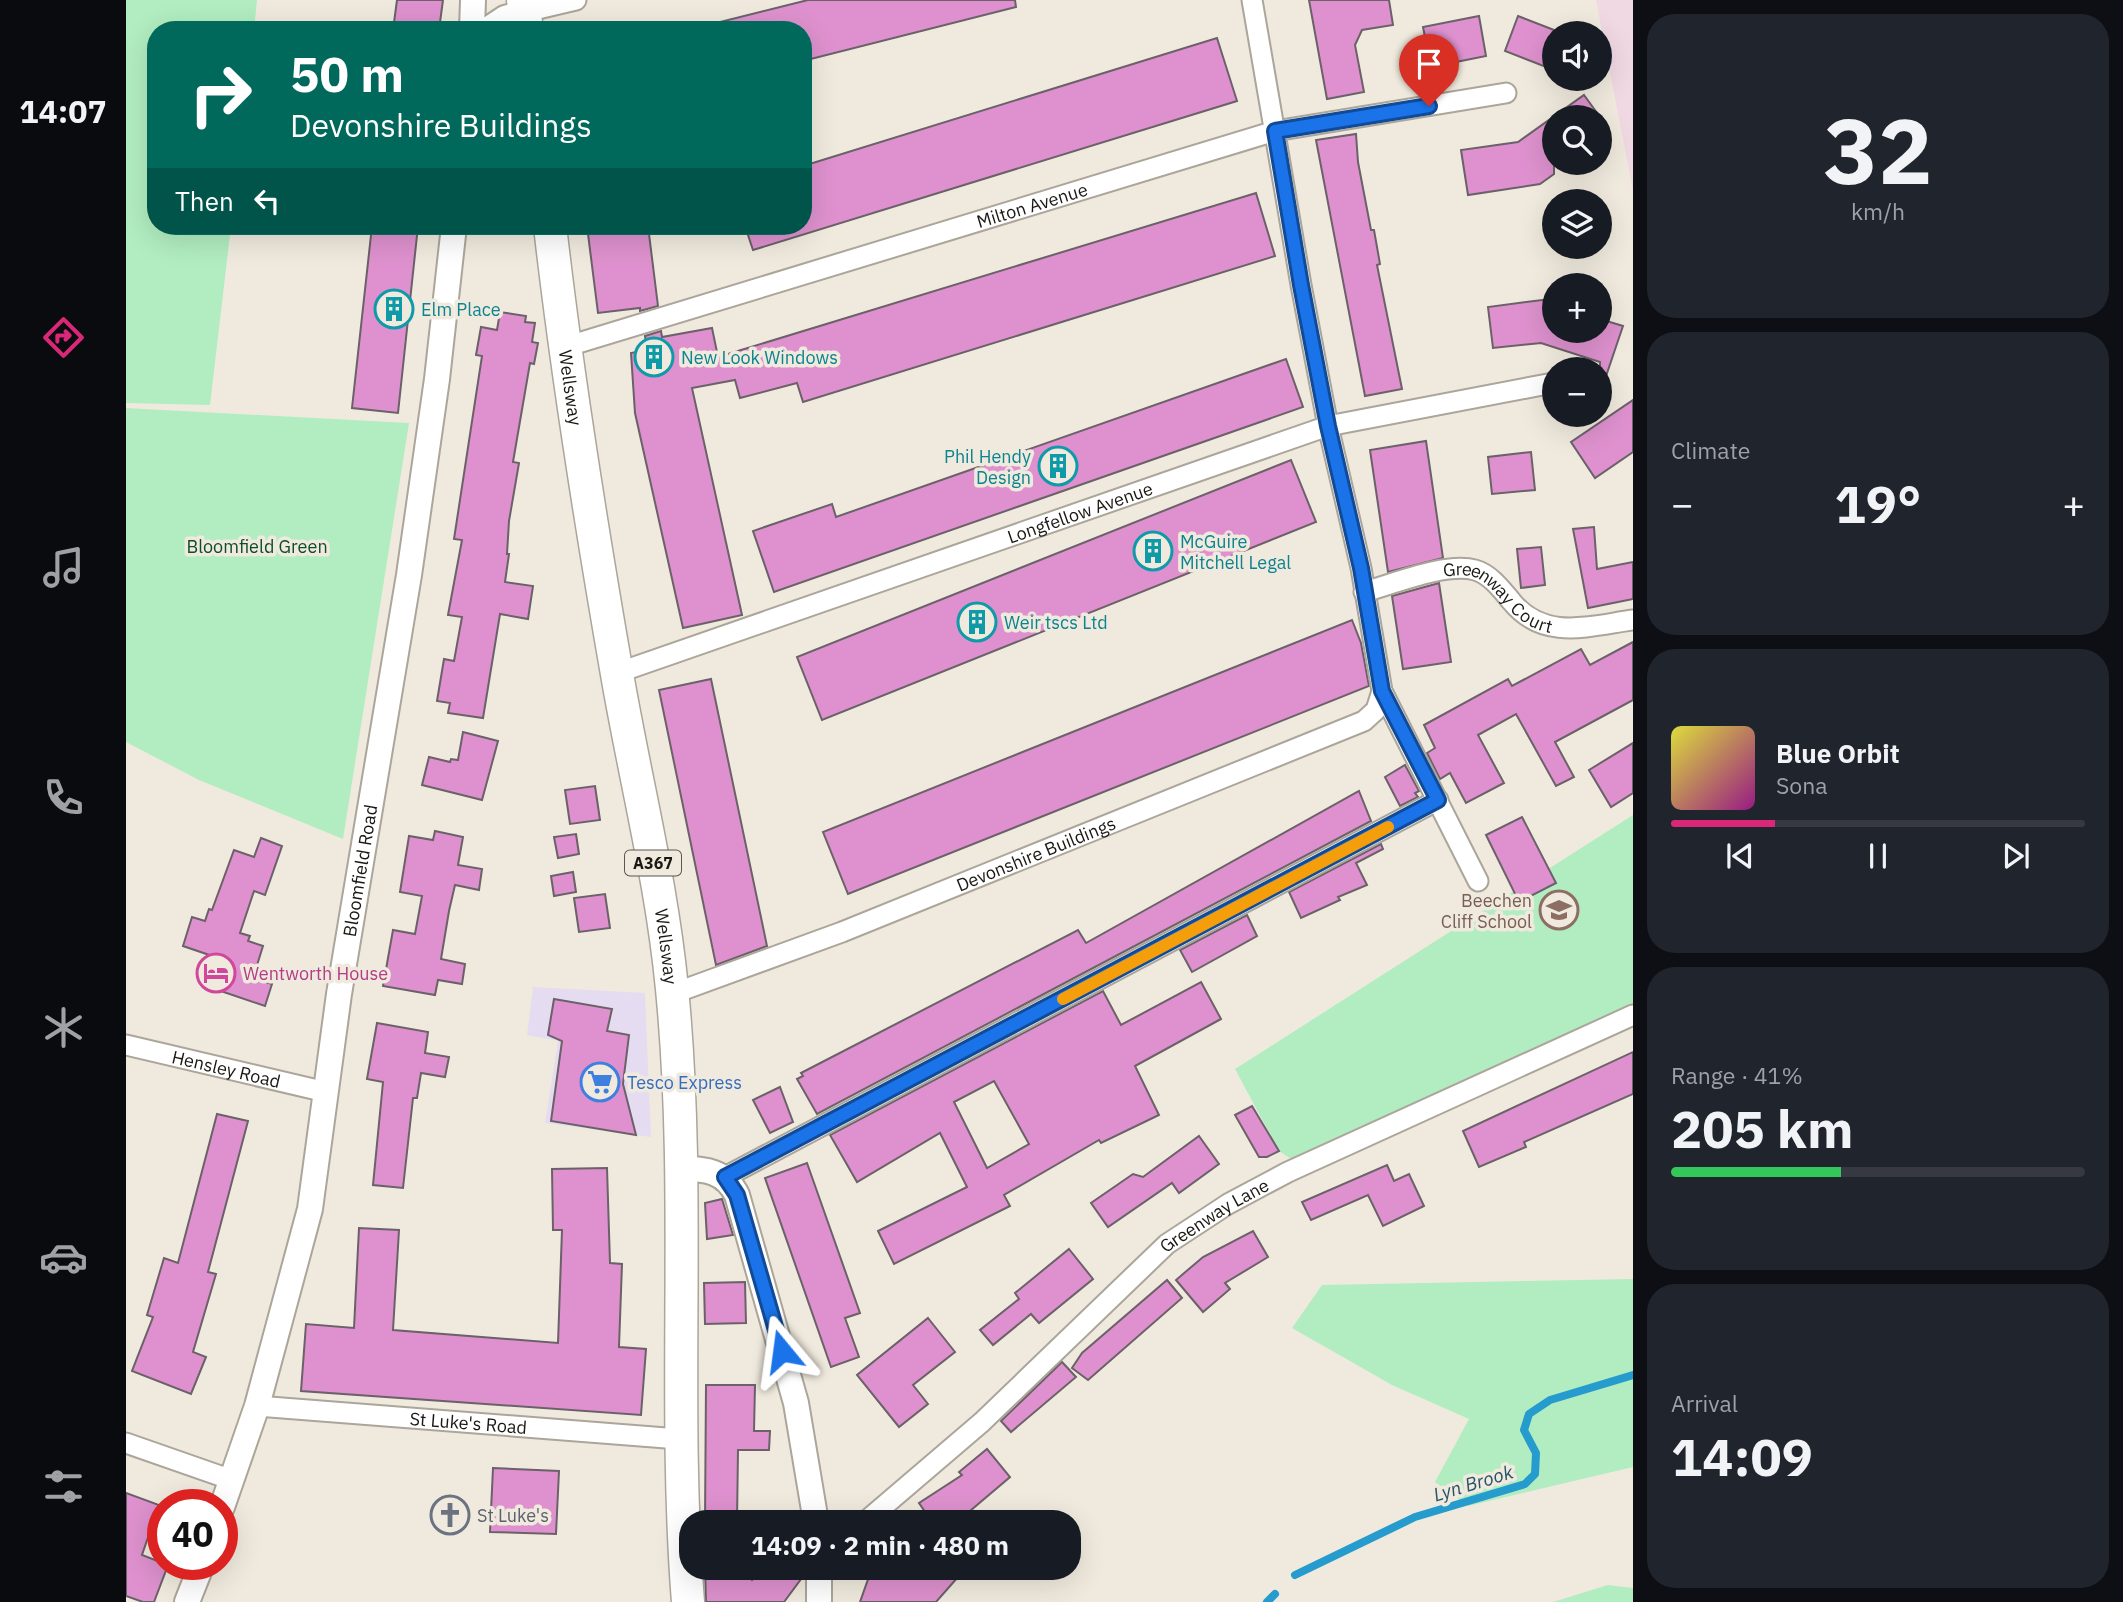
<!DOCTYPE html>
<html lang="en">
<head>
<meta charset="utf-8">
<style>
  body { margin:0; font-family:"IBM Plex Sans",sans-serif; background:#20242c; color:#f1f3f6; height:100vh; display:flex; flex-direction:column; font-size:26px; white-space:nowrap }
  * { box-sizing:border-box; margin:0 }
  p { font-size:23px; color:#9ea1a6 }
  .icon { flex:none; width:38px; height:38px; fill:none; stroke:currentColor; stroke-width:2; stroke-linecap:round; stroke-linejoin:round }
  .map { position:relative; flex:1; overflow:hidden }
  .panel { display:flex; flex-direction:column; gap:14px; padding:14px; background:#0d0f14; width:490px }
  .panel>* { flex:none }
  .banner { position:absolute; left:21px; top:21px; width:665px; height:214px; border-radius:28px; box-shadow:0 7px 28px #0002; background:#00695c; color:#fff; overflow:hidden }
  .fabs { position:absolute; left:1416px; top:21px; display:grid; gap:14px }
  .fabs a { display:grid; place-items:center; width:70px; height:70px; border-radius:50%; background:#171b24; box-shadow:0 7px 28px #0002; font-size:35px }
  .speed { position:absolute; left:21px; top:1489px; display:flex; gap:14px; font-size:35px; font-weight:700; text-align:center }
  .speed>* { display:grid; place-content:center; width:91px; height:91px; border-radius:50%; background:#171b24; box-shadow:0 7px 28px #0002; line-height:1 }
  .speed .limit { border:10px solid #d22; background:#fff; color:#111 }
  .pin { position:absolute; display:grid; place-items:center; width:60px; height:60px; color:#fff; margin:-72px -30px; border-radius:50% 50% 50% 0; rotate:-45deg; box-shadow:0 0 7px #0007 }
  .pin .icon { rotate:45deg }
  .me { position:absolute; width:77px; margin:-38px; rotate:344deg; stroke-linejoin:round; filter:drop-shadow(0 0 5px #0008) }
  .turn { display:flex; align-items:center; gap:24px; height:147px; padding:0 28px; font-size:32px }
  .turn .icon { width:91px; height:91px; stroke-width:2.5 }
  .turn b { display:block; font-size:49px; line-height:60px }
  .then { display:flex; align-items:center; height:66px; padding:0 28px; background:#0003; gap:14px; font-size:26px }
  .big { font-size:52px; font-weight:700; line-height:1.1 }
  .panel .widget { flex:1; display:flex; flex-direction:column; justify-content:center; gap:10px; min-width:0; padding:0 24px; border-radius:28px; background:#20242c }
  .panel .dial { align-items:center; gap:0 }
  .dial b { font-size:91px; line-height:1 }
  .song { display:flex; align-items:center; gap:21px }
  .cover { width:84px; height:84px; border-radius:10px; background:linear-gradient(135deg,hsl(60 70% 55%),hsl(310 70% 35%)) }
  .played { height:7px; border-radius:4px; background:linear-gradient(90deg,#db2777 25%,#363941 25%) }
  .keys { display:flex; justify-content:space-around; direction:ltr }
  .heat { display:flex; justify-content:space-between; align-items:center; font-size:38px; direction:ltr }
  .charge { height:10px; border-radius:5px; background:linear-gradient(90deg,#34c759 41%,#363941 0) }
  .trip { position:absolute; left:553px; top:1510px; width:402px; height:70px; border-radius:28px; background:#171b24; box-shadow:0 7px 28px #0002; font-weight:700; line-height:70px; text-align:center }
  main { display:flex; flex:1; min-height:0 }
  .tab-bar { display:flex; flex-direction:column; width:126px; justify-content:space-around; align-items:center; background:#090b0e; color:#9ea1a6 }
  .tab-bar .icon { width:49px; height:49px }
  .tab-bar .active { color:#db2777 }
  .tab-bar b { font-size:32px; color:#f1f3f6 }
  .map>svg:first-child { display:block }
  .commercial { fill:#e5dcf1 }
  .education { fill:#f1d9e4 }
  .green { fill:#b1edc0 }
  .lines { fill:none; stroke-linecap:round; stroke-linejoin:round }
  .stream { stroke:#259ccd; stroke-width:8 }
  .building { fill:#de91ce; stroke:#6b6168; stroke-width:2; fill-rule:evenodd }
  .minor-casing { stroke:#aba59a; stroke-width:23 }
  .tertiary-casing { stroke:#aba59a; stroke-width:28 }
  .primary-casing { stroke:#aba59a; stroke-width:35 }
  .minor { stroke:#fff; stroke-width:19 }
  .tertiary { stroke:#fff; stroke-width:24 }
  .primary { stroke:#fff; stroke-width:32 }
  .route-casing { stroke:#114b97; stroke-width:18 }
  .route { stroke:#1a73e8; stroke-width:12 }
  .slow { stroke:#f59e0b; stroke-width:12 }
  .labels { text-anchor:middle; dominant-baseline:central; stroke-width:7; stroke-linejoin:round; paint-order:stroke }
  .shield { fill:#f0eade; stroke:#5a5751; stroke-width:2 }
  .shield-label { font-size:16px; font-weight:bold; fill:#1a1814 }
  .street-label { font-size:18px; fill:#1a1814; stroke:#f0eade }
  .culture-label { font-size:18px; fill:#0d838f; stroke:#f0eade; text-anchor:start }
  .park-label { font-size:18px; fill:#0b4e27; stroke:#f0eade }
  .education-label { font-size:18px; fill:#785e54; stroke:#f0eade; text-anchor:end }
  .hotel-label { font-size:18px; fill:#b23c85; stroke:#f0eade; text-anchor:start }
  .shop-label { font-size:18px; fill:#366cbe; stroke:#f0eade; text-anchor:start }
  .worship-label { font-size:18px; fill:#5b616d; stroke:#f0eade; text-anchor:start }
  .water-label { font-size:19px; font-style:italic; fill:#255368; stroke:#f0eade }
</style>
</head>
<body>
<main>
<nav class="tab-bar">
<b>14:07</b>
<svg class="icon active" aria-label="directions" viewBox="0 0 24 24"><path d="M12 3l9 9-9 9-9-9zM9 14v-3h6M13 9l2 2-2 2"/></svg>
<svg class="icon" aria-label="music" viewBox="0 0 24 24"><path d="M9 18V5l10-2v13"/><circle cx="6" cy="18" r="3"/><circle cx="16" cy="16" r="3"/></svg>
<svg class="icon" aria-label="phone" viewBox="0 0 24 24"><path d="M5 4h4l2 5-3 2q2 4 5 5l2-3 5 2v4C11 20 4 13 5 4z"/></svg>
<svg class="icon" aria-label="climate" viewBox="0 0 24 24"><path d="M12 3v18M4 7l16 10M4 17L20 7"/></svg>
<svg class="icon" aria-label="car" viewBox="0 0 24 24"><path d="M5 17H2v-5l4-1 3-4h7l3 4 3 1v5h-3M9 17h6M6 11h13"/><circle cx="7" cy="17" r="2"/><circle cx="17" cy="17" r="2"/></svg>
<svg class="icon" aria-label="filters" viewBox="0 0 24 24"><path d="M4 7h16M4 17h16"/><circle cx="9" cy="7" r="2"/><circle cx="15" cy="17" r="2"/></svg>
</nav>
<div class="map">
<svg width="1507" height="1602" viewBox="0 0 1507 1602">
  <rect width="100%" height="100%" fill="#f0eade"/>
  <polygon class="commercial" points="407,987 519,993 525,1137 419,1123 432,1041 401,1035"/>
  <polygon class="education" points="1470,0 1507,0 1507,191"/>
  <g class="green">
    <polygon points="0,0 131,0 128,30 30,30 30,226 105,226 84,405 0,403"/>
    <polygon points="0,408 283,423 217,839 73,780 0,742"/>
    <polygon points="1507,815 1507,1006 1170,1162 1153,1151 1109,1069"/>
    <polygon points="1507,1279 1507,1467 1342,1506 1309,1482 1343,1419 1266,1385 1166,1328 1196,1285"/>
    <polygon points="1482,1585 1507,1588 1507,1602 1427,1602"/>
  </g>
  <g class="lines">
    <g class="stream">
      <polyline points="1169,1575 1289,1517 1399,1484 1409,1474 1410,1453 1398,1430 1403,1414 1424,1400 1507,1375"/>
      <polyline points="1141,1602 1149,1594"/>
    </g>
  </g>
  <g class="building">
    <polygon points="271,0 317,0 313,30 267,30"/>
    <polygon points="682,0 889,0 890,7 677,61 677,30 591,30 590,23"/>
    <polygon points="1183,0 1263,0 1267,25 1236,30 1229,45 1238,92 1201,99"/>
    <polygon points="1353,16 1360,56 1305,67 1297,27"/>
    <polygon points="1392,16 1428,30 1428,70 1379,51"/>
    <polygon points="1091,38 1111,101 627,250 619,226 677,226 677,166"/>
    <polygon points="1458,95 1474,117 1428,117 1428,174 1414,184 1342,195 1335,150 1392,142"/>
    <polygon points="1230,134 1232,162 1245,230 1248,230 1254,264 1251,265 1276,389 1239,396 1190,140"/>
    <polygon points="1130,193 1149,256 677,402 671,383 614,398 609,380 566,388 616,615 557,628 509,413 505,353 521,350 519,336 535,331 536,337 586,328 592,357"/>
    <polygon points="246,226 292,226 272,413 226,408"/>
    <polygon points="461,226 522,226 532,306 514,311 514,308 472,313"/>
    <polygon points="1424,299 1428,331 1474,331 1474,319 1497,326 1477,385 1474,385 1474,362 1415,343 1367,348 1362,307"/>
    <polygon points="374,312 400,316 399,322 409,323 406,342 412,343 408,364 404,363 387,462 393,463 383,521 381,554 383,554 379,582 407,586 402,619 374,614 357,718 322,713 324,703 311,701 318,659 328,661 336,617 322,615 336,540 328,539 356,356 350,355 355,327 371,330"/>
    <polygon points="1160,359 1177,407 648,592 627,531 706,504 710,517"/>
    <polygon points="1507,400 1507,452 1469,478 1445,442"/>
    <polygon points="1300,441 1317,558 1262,572 1244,450"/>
    <polygon points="1405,452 1409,490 1366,494 1362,457"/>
    <polygon points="1165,460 1190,522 696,720 671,657"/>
    <polygon points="1468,527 1471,569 1507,562 1507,599 1462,608 1447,529"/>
    <polygon points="1415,547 1419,585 1395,588 1391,549"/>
    <polygon points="1313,583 1325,662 1277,669 1266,596"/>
    <polygon points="1226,620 1235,643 1243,686 722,894 697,832"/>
    <polygon points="1507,642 1507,700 1429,742 1448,777 1430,786 1390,714 1352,735 1378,783 1340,803 1324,773 1314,779 1301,753 1309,748 1298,725 1382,679 1386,686 1455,649 1464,665"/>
    <polygon points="585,679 641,946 590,965 533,690"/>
    <polygon points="337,732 372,741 356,800 296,785 303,757 324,762 325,759 332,760"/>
    <polygon points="1507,743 1507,793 1485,807 1463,770"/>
    <polygon points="1279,765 1293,791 1289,793 1292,797 1274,806 1259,777"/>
    <polygon points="469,786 474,820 444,824 439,790"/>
    <polygon points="1233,791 1245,821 691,1114 671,1079 677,1076 675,1073 952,930 960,943"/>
    <polygon points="1396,817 1430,883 1393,902 1360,835"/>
    <polygon points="309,831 337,837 332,865 356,869 353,890 329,885 323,911 315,959 339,964 336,984 312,980 309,995 257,986 267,930 289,934 296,896 274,892 283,836 307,840"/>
    <polygon points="450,834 453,854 432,858 428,837"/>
    <polygon points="135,838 156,846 139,895 128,891 114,933 124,936 122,941 137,946 127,978 146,984 139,1006 89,989 98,960 57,946 66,917 79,921 83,909 86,910 108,850 128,857"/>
    <polygon points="1255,844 1257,849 1230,863 1241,885 1212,897 1214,900 1175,918 1163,892"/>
    <polygon points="447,872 450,892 428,896 425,876"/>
    <polygon points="479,894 484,928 453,932 448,898"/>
    <polygon points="1121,915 1131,936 1066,972 1054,950"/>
    <path d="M 1075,982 L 1095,1019 L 1009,1066 L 1033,1115 L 975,1143 L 973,1140 L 878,1195 L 884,1206 L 768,1264 L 752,1231 L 841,1187 L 814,1133 L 731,1182 L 704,1135 L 977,991 L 995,1025 ZM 868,1081 L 903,1144 L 861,1168 L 828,1102 Z"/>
    <polygon points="428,999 486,1009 481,1031 503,1035 497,1084 510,1135 425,1121 436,1041 422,1035"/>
    <polygon points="251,1023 302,1032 299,1053 323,1057 319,1077 295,1073 291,1098 287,1098 277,1188 247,1185 257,1082 241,1079"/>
    <polygon points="1507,1052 1507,1094 1398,1142 1400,1147 1353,1167 1337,1131"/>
    <polygon points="654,1087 667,1122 644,1133 627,1100"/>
    <polygon points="1126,1106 1153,1151 1141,1157 1133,1157 1109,1115"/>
    <polygon points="91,1114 122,1121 82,1272 90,1274 67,1352 80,1357 65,1394 6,1371 27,1317 21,1315 38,1258 52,1263"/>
    <polygon points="1073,1136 1093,1164 1053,1193 1046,1183 982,1227 965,1203 1007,1174 1017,1177"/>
    <polygon points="681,1163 734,1313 719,1318 733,1357 705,1367 639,1178"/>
    <polygon points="1261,1165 1268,1181 1283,1174 1298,1206 1257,1226 1242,1195 1185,1220 1176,1202"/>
    <polygon points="481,1168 484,1263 496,1264 493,1347 520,1349 515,1415 175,1391 180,1324 228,1328 233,1228 273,1230 267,1330 432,1343 436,1230 427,1230 426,1169"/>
    <polygon points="596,1199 607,1235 581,1239 579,1203"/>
    <polygon points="1127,1231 1142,1257 1099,1283 1104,1289 1077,1312 1050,1280 1077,1257"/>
    <polygon points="943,1249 967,1279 913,1323 905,1314 867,1345 854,1330 893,1299 889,1293"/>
    <polygon points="1041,1280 1056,1298 962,1380 946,1368 956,1353"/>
    <polygon points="619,1282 620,1323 579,1324 578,1283"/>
    <polygon points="802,1318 829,1352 787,1385 802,1404 773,1427 731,1375"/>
    <polygon points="936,1362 950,1377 885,1432 875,1421"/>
    <polygon points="580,1385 629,1385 628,1431 644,1431 643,1450 612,1450 611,1522 579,1522"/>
    <polygon points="861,1449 884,1477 831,1522 806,1522 793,1503 836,1475 833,1472"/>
    <polygon points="367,1468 433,1471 430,1534 364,1532"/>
    <polygon points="0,1493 33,1505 16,1555 42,1565 28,1602 17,1602 0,1596"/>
    <polygon points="579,1568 617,1568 626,1580 641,1568 664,1568 675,1579 658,1602 580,1602"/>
    <polygon points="746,1568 840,1568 810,1602 734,1602"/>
  </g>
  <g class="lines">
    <defs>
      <g id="minor">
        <polyline points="1126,0 1175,285 1202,426 1235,568 1256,691 1352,881"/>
        <polyline points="399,12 450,0"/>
        <path id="s1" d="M 439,347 L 1149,131 L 1380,93"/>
        <path id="s2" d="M 1238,592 C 1267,584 1320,562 1349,570 C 1364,574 1376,590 1386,602 C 1418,641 1463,626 1507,620"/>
        <path id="s3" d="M 491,673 L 1202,426 L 1427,383"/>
        <path id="s4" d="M 546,994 L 716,932 L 1238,721 L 1250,710 L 1256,691"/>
        <path id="s5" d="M 0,1045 L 200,1092"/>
        <polyline points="599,1177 1312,800"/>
        <path id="s6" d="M 131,1406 L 553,1439"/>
        <polyline points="0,1443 106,1480"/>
        <path id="s7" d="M 739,1522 L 856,1422 L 1041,1244 L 1102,1204 L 1162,1172 L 1507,1015"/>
      </g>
      <g id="tertiary">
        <polyline points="346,30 347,0"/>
        <polyline points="361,30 379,18 399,12"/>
        <path d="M 554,1168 C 580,1169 599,1171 611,1195 L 670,1403 L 690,1522"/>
        <path id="s8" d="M 96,1507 L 131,1406 L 184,1209 L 213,994 L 283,575 L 311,379 L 328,226"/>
        <polyline points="693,1568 693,1602"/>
        <polyline points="61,1602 76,1564"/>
      </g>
      <g id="primary">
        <polyline points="397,0 401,30"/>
        <path id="s9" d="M 424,226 C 441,375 465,525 491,674 C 509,779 536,883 546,989 C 566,1193 546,1398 562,1602"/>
      </g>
    </defs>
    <use href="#minor" class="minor-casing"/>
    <use href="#tertiary" class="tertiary-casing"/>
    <use href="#primary" class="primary-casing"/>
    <use href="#minor" class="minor"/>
    <use href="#tertiary" class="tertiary"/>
    <use href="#primary" class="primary"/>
  </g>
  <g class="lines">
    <defs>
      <polyline id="route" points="656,1351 611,1195 599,1177 1312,800 1256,691 1235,568 1202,426 1175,285 1149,131 1303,106"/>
    </defs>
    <use href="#route" class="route-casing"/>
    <use href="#route" class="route"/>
    <polyline class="slow" points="937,999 1262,827"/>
  </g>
  <defs>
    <symbol id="building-ring" viewBox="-11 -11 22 22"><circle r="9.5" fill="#f0eade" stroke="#0f9aa8" stroke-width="1.5"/><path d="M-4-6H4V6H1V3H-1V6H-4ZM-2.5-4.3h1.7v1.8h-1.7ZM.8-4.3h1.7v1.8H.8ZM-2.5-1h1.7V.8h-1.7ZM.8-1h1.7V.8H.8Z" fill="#0f9aa8"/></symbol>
    <symbol id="school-ring" viewBox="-11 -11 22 22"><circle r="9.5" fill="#f0eade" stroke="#8d6e63" stroke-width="1.5"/><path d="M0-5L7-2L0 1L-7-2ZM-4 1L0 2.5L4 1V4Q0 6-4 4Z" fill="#8d6e63"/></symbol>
    <symbol id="hotel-ring" viewBox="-11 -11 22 22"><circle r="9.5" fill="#f0eade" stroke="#d1479c" stroke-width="1.5"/><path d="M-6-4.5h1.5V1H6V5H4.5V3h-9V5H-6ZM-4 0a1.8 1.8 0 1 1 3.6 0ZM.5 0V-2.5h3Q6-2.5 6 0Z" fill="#d1479c"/></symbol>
    <symbol id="supermarket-ring" viewBox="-11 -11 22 22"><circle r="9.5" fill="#f0eade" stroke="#3f7fe0" stroke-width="1.5"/><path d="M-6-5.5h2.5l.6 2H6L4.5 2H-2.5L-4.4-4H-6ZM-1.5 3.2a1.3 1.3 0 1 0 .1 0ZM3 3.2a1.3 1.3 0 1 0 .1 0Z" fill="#3f7fe0"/></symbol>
    <symbol id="church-ring" viewBox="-11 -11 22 22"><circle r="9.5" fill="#f0eade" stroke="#6b7280" stroke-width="1.5"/><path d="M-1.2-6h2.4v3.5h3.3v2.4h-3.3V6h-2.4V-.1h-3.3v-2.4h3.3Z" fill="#6b7280"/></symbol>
  </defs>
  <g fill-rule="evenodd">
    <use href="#building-ring" x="246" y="287" width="44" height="44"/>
    <use href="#building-ring" x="506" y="335" width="44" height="44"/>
    <use href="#building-ring" x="910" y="444" width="44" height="44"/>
    <use href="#building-ring" x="1005" y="529" width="44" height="44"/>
    <use href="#building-ring" x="829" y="600" width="44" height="44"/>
    <use href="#school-ring" x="1411" y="888" width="44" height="44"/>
    <use href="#hotel-ring" x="68" y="951" width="44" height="44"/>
    <use href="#supermarket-ring" x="452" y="1060" width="44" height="44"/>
    <use href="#church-ring" x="302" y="1493" width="44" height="44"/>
  </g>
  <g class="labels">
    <rect class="shield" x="499" y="850.5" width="56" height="25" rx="5"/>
    <g class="shield-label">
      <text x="527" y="863">A367</text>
    </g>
    <g class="street-label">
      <text stroke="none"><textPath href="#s1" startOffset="488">Milton Avenue</textPath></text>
      <text stroke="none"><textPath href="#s9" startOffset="163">Wellsway</textPath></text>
      <text stroke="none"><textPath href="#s3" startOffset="490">Longfellow Avenue</textPath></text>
      <text stroke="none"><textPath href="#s2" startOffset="147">Greenway Court</textPath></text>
      <text stroke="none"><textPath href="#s4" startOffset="390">Devonshire Buildings</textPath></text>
      <text stroke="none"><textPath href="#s8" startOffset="653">Bloomfield Road</textPath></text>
      <text stroke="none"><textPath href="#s9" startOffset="730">Wellsway</textPath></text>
      <text stroke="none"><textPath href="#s5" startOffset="103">Hensley Road</textPath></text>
      <text stroke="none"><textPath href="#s7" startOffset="466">Greenway Lane</textPath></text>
      <text stroke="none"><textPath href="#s6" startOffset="212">St Luke's Road</textPath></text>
    </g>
    <g class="culture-label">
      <text x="295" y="309">Elm Place</text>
      <text x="555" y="357">New Look Windows</text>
      <text x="905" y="456" text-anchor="end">Phil Hendy<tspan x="905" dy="21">Design</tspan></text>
      <text x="1054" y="541">McGuire<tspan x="1054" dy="21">Mitchell Legal</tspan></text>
      <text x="878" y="622">Weir tscs Ltd</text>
    </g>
    <g class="park-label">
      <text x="131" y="546">Bloomfield Green</text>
    </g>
    <g class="education-label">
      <text x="1406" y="900">Beechen<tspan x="1406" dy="21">Cliff School</tspan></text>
    </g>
    <g class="hotel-label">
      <text x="117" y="973">Wentworth House</text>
    </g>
    <g class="shop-label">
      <text x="501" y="1082">Tesco Express</text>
    </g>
    <g class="worship-label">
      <text x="351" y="1515">St Luke's</text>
    </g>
    <g class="water-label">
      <text transform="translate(1347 1483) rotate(-17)">Lyn Brook</text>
    </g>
  </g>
</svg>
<div class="fabs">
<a><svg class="icon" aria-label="sound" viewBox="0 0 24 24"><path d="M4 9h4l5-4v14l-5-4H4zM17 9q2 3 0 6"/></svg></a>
<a><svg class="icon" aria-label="search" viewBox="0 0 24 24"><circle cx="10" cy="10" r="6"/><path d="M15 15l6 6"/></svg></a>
<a><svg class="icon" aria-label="layers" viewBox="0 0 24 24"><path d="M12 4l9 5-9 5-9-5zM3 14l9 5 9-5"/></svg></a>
<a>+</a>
<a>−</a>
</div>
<div class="speed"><div class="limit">40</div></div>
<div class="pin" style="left:1303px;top:106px;background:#d93025"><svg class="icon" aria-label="arrive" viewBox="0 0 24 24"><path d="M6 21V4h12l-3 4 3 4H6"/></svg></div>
<svg class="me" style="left:656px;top:1351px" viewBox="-20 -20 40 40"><path d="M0-17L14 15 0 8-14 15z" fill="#1a73e8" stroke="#fff" stroke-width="4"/></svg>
<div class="trip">14:09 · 2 min · 480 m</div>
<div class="banner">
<div class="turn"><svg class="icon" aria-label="right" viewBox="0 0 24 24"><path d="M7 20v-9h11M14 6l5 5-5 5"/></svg><div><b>50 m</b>Devonshire Buildings</div></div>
<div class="then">Then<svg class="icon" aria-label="left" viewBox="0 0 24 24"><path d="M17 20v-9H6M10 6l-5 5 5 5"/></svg></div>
</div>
</div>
<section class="panel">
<div class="widget dial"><b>32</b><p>km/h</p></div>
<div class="widget"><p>Climate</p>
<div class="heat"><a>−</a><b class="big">19°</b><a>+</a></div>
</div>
<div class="widget">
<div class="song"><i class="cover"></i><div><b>Blue Orbit</b><p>Sona</p></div></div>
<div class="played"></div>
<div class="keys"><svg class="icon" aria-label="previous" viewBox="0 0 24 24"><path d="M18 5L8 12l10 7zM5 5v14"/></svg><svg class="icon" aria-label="pause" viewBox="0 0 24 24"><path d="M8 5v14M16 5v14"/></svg><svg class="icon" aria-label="next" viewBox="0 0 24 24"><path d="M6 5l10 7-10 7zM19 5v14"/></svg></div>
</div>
<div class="widget"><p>Range · 41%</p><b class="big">205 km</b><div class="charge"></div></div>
<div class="widget"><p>Arrival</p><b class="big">14:09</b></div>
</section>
</main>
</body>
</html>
